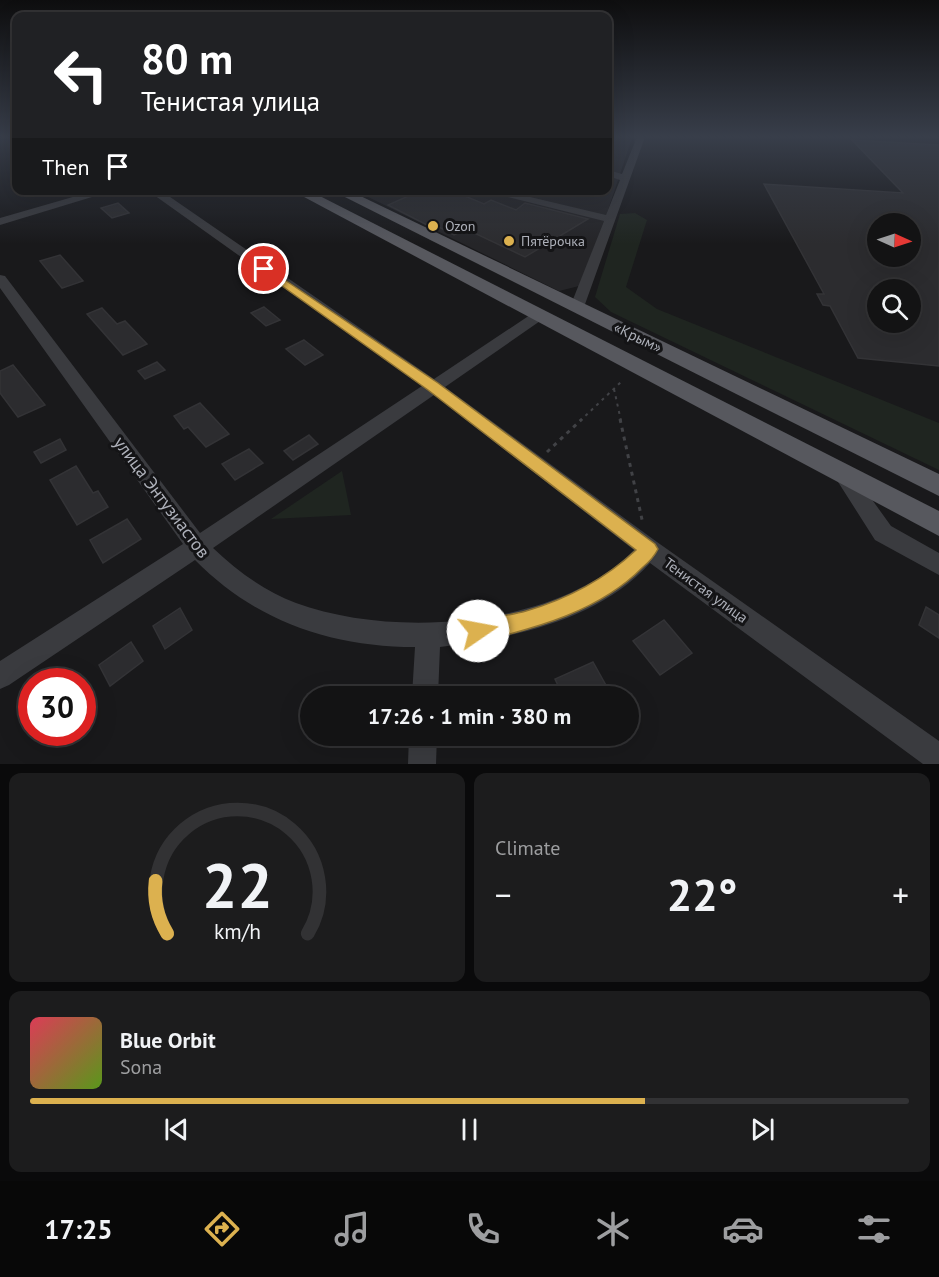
<!DOCTYPE html>
<html lang="en">
<head>
<meta charset="utf-8">
<style>
  body { margin:0; font-family:"PT Sans",sans-serif; background:#1c1c1d; color:#f1f3f6; height:100vh; display:flex; flex-direction:column; font-size:22px; white-space:nowrap }
  * { box-sizing:border-box; margin:0 }
  p { font-size:20px; color:#9d9ea0 }
  .icon { flex:none; width:33px; height:33px; fill:none; stroke:currentColor; stroke-width:2; stroke-linecap:round; stroke-linejoin:round }
  .map { position:relative; height:764px; overflow:hidden }
  .panel { display:flex; flex-direction:column; gap:9px; padding:9px; background:#0a0a0b; flex:1 }
  .panel>* { flex:none }
  .top-card { position:absolute; left:12px; top:12px; width:600px; height:183px; border-radius:12px; box-shadow:0 6px 24px #0002,0 0 0 2px #323234; background:#202124; color:#fff; overflow:hidden }
  .needle { width:39px; rotate:93deg }
  .buttons { position:absolute; left:867px; top:213px; display:grid; gap:12px }
  .buttons a { display:grid; place-items:center; width:54px; height:54px; border-radius:50%; background:#131314; box-shadow:0 6px 24px #0002,0 0 0 2px #323234; font-size:30px }
  .speed { position:absolute; left:18px; top:668px; display:flex; gap:12px; font-size:30px; font-weight:700; text-align:center }
  .speed>* { display:grid; place-content:center; width:78px; height:78px; border-radius:50%; background:#131314; box-shadow:0 6px 24px #0002,0 0 0 2px #323234; line-height:1 }
  .speed .limit { border:9px solid #d22; background:#fff; color:#111 }
  .pin { position:absolute; display:grid; place-items:center; width:51px; height:51px; color:#fff; margin:-26px; border:3px solid #fff; border-radius:50%; box-shadow:0 2px 6px #0007 }
  .me { position:absolute; width:66px; margin:-33px; rotate:78deg; stroke-linejoin:round; filter:drop-shadow(0 0 4px #0008) }
  .turn { display:flex; align-items:center; gap:21px; height:126px; padding:0 30px; font-size:27px }
  .turn .icon { width:78px; height:78px; stroke-width:2.5 }
  .turn b { display:block; font-size:42px; line-height:51px }
  .then { display:flex; align-items:center; height:57px; padding:0 30px; background:#0003; gap:12px; font-size:22px }
  .big { font-size:45px; font-weight:600; line-height:1.1 }
  .panel .card { flex:1; display:flex; flex-direction:column; justify-content:center; gap:9px; min-width:0; padding:0 21px; border-radius:12px; background:#1c1c1d }
  .panel .dial { align-items:center; gap:0 }
  .dial svg { height:156px; overflow:visible; fill:none; stroke:#323234; stroke-width:7; stroke-linecap:round; text-anchor:middle }
  .dial text { fill:#f1f3f6; stroke:none }
  .song { display:flex; align-items:center; gap:18px }
  .cover { width:72px; height:72px; border-radius:9px; background:linear-gradient(135deg,hsl(350 70% 55%),hsl(90 70% 35%)) }
  .played { height:6px; border-radius:3px; background:linear-gradient(90deg,#dcb14f 70%,#323234 70%) }
  .keys { display:flex; justify-content:space-around; direction:ltr }
  .heat { display:flex; justify-content:space-between; align-items:center; font-size:33px; direction:ltr }
  .panel .tiles { flex:1; display:grid; gap:9px; grid-template-columns:1fr 1fr }
  .card:last-child { grid-column:span 2 }
  .trip { position:absolute; left:300px; top:686px; width:339px; height:60px; border-radius:30px; background:#131314; box-shadow:0 6px 24px #0002,0 0 0 2px #323234; font-weight:600; line-height:60px; text-align:center }
  .tabs { display:flex; height:96px; justify-content:space-around; align-items:center; background:#080808; color:#9d9ea0 }
  .tabs .icon { width:42px; height:42px }
  .tabs .active { color:#dcb14f }
  .tabs b { font-size:27px; color:#f1f3f6 }
  .map>svg:first-child { display:block }
  .built { fill:#252528 }
  .green { fill:#1f2520 }
  .building { fill:#2c2c2f; stroke:#333336; stroke-width:1.5; fill-rule:evenodd }
  .lines { fill:none; stroke-linecap:round; stroke-linejoin:round }
  .path-far1 { stroke:#414246; stroke-width:2; stroke-dasharray:3 4.5; stroke-linecap:butt }
  .path { stroke:#414246; stroke-width:3; stroke-dasharray:4 5; stroke-linecap:butt }
  .minor { fill:#3a3b3f; fill-rule:evenodd }
  .major { fill:#57585e; fill-rule:evenodd }
  .route { fill:#dcb14f; stroke:#8f7333; stroke-width:1.5 }
  .poi-dot { fill:#dcb14f; stroke:#141416; stroke-width:2 }
  .labels { text-anchor:middle; dominant-baseline:central; stroke-width:6; stroke-linejoin:round; paint-order:stroke }
  .far-poi-label { font-size:14px; fill:#adb0b9; stroke:#141416; text-anchor:start }
  .street-label { font-size:15px; fill:#adb0b9; stroke:#141416 }
  .near-street-label { font-size:18px; fill:#adb0b9; stroke:#141416 }
</style>
</head>
<body>
<div class="map">
<svg width="939" height="764" viewBox="0 0 939 764">
  <rect width="100%" height="100%" fill="#19191b"/>
  <polygon class="built" points="608,137 632,138 606,216 579,286 559,291 356,191 608,190"/>
  <g class="green">
    <polygon points="635,213 647,220 626,287 657,309 939,423 939,470 611,312 595,297 620,214"/>
    <polygon points="342,471 351,515 271,519"/>
  </g>
  <g class="building">
    <path d="M 852,140 L 939,145 L 939,366 L 858,358 L 830,306 L 823,305 L 817,294 L 824,294 L 764,184 L 903,193 ZM 878,224 L 910,224 L 910,256 L 878,256 ZM 878,290 L 910,290 L 910,322 L 878,322 Z"/>
    <polygon points="430,190 445,195 453,191 484,204 491,200 516,210 525,203 588,219 525,257 466,229 454,235 437,226 433,228 388,205 415,193 420,195"/>
    <polygon points="118,203 129,213 112,218 101,208"/>
    <polygon points="60,255 83,281 62,288 40,261"/>
    <polygon points="264,307 280,320 266,326 251,313"/>
    <polygon points="102,308 117,324 125,321 147,344 123,355 87,314"/>
    <polygon points="304,340 323,355 305,365 286,349"/>
    <polygon points="157,362 165,370 145,379 138,371"/>
    <polygon points="13,365 45,405 18,417 0,393 0,371"/>
    <polygon points="200,403 229,434 206,447 188,427 184,429 174,416"/>
    <polygon points="309,435 318,444 293,460 284,451"/>
    <polygon points="60,439 66,450 41,463 34,452"/>
    <polygon points="249,449 263,463 235,480 222,464"/>
    <polygon points="76,466 93,493 98,491 108,507 77,525 50,480"/>
    <polygon points="127,519 141,539 103,563 90,540"/>
    <polygon points="926,607 939,615 939,638 919,625"/>
    <polygon points="180,608 192,630 165,649 153,626"/>
    <polygon points="664,620 692,653 660,675 633,641"/>
    <polygon points="131,642 143,661 110,686 99,665"/>
    <polygon points="593,662 612,696 563,696 555,679"/>
    <polygon points="488,735 527,735 528,741 490,747"/>
  </g>
  <g class="lines">
    <g class="path-far1">
      <polyline points="614,389 621,421"/>
      <polyline points="580,421 621,382"/>
    </g>
    <g class="path">
      <polyline points="620,419 643,524"/>
      <polyline points="547,452 582,419"/>
    </g>
    <g class="minor">
      <polygon points="637,137 645,137 584,307 582,310 572,310 570,307 604,221 480,190 501,190 606,215 620,180 608,176 608,170 622,174"/>
      <polygon points="97,190 115,190 0,225 0,218"/>
      <path d="M 147,190 L 160,190 L 434,379 L 533,313 L 543,313 L 545,316 L 543,319 L 445,387 L 657,542 L 939,741 L 939,764 L 923,764 L 650,563 C 599,620 513,638 440,647 L 438,696 L 412,696 L 415,647 C 331,647 255,621 195,560 L 9,685 L 0,689 L 0,661 L 183,544 L 0,288 L 0,275 L 5,276 L 200,533 L 422,386 ZM 434,395 L 634,550 C 557,628 394,639 296,603 C 264,591 237,571 213,548 Z"/>
      <polygon points="843,466 850,469 891,526 939,553 939,575 875,540 833,474 836,469"/>
      <polygon points="409,735 437,735 436,764 408,764"/>
    </g>
    <g class="major">
      <polygon points="291,190 308,190 939,511 939,536"/>
      <polygon points="331,190 348,190 939,474 939,496"/>
    </g>
  </g>
  <linearGradient id="sky" x2="0" y2="1"><stop stop-color="#0e0e0f"/><stop offset="0.56" stop-color="#383e4a"/><stop offset="1" stop-color="#383e4a" stop-opacity="0"/></linearGradient>
  <rect width="939" height="244" fill="url(#sky)"/>
  <path class="route" d="M 264,266 L 438,383 L 655,544 L 658,549 C 654,557 649,562 643,567 C 600,611 537,628 478,642 L 471,639 L 468,631 L 471,624 C 488,617 508,616 526,611 C 567,599 605,579 636,550 L 428,390 L 261,271 L 259,269 Z"/>
  <g class="poi-dot">
    <circle cx="433" cy="226" r="6"/>
    <circle cx="509" cy="241" r="6"/>
  </g>
  <g class="labels">
    <g class="far-poi-label">
      <text x="445" y="226">Ozon</text>
      <text x="521" y="241">Пятёрочка</text>
    </g>
    <g class="street-label">
      <text transform="translate(638 337) rotate(26)">«Крым»</text>
      <text transform="translate(706 590) rotate(36)">Тенистая улица</text>
    </g>
    <g class="near-street-label">
      <text transform="translate(162 497) rotate(53)">улица Энтузиастов</text>
    </g>
  </g>
</svg>
<div class="buttons">
<a><svg class="needle" viewBox="-14 -14 28 28"><path d="M0-13l5 13h-10z" fill="#e53935"/><path d="M0 13l5-13h-10z" fill="#9d9ea0"/></svg></a>
<a><svg class="icon" aria-label="search" viewBox="0 0 24 24"><circle cx="10" cy="10" r="6"/><path d="M15 15l6 6"/></svg></a>
</div>
<div class="speed"><div class="limit">30</div></div>
<div class="pin" style="left:264px;top:269px;background:#d93025"><svg class="icon" aria-label="arrive" viewBox="0 0 24 24"><path d="M6 21V4h12l-3 4 3 4H6"/></svg></div>
<svg class="me" style="left:478px;top:631px" viewBox="-20 -20 40 40"><circle r="19" fill="#fff"/><path d="M0-13L10 11 0 6-10 11z" fill="#dcb14f"/></svg>
<div class="trip">17:26 · 1 min · 380 m</div>
<div class="top-card">
<div class="turn"><svg class="icon" aria-label="left" viewBox="0 0 24 24"><path d="M17 20v-9H6M10 6l-5 5 5 5"/></svg><div><b>80 m</b>Тенистая улица</div></div>
<div class="then">Then<svg class="icon" aria-label="arrive" viewBox="0 0 24 24"><path d="M6 21V4h12l-3 4 3 4H6"/></svg></div>
</div>
</div>
<section class="panel">
<div class="tiles">
<div class="card dial"><svg viewBox="0 0 100 80">
<path d="M14 69A42 42 0 1 1 86 69"/>
<path d="M14 69A42 42 0 0 1 8 42" stroke="#dcb14f"/>
<text x="50" y="56" font-size="32" font-weight="700">22</text>
<text x="50" y="72" font-size="11">km/h</text>
</svg></div>
<div class="card"><p>Climate</p>
<div class="heat"><a>−</a><b class="big">22°</b><a>+</a></div>
</div>
<div class="card">
<div class="song"><i class="cover"></i><div><b>Blue Orbit</b><p>Sona</p></div></div>
<div class="played"></div>
<div class="keys"><svg class="icon" aria-label="previous" viewBox="0 0 24 24"><path d="M18 5L8 12l10 7zM5 5v14"/></svg><svg class="icon" aria-label="pause" viewBox="0 0 24 24"><path d="M8 5v14M16 5v14"/></svg><svg class="icon" aria-label="next" viewBox="0 0 24 24"><path d="M6 5l10 7-10 7zM19 5v14"/></svg></div>
</div>
</div>
</section>
<nav class="tabs">
<b>17:25</b>
<svg class="icon active" aria-label="directions" viewBox="0 0 24 24"><path d="M12 3l9 9-9 9-9-9zM9 14v-3h6M13 9l2 2-2 2"/></svg>
<svg class="icon" aria-label="music" viewBox="0 0 24 24"><path d="M9 18V5l10-2v13"/><circle cx="6" cy="18" r="3"/><circle cx="16" cy="16" r="3"/></svg>
<svg class="icon" aria-label="phone" viewBox="0 0 24 24"><path d="M5 4h4l2 5-3 2q2 4 5 5l2-3 5 2v4C11 20 4 13 5 4z"/></svg>
<svg class="icon" aria-label="climate" viewBox="0 0 24 24"><path d="M12 3v18M4 7l16 10M4 17L20 7"/></svg>
<svg class="icon" aria-label="car" viewBox="0 0 24 24"><path d="M5 17H2v-5l4-1 3-4h7l3 4 3 1v5h-3M9 17h6M6 11h13"/><circle cx="7" cy="17" r="2"/><circle cx="17" cy="17" r="2"/></svg>
<svg class="icon" aria-label="filters" viewBox="0 0 24 24"><path d="M4 7h16M4 17h16"/><circle cx="9" cy="7" r="2"/><circle cx="15" cy="17" r="2"/></svg>
</nav>
</body>
</html>
